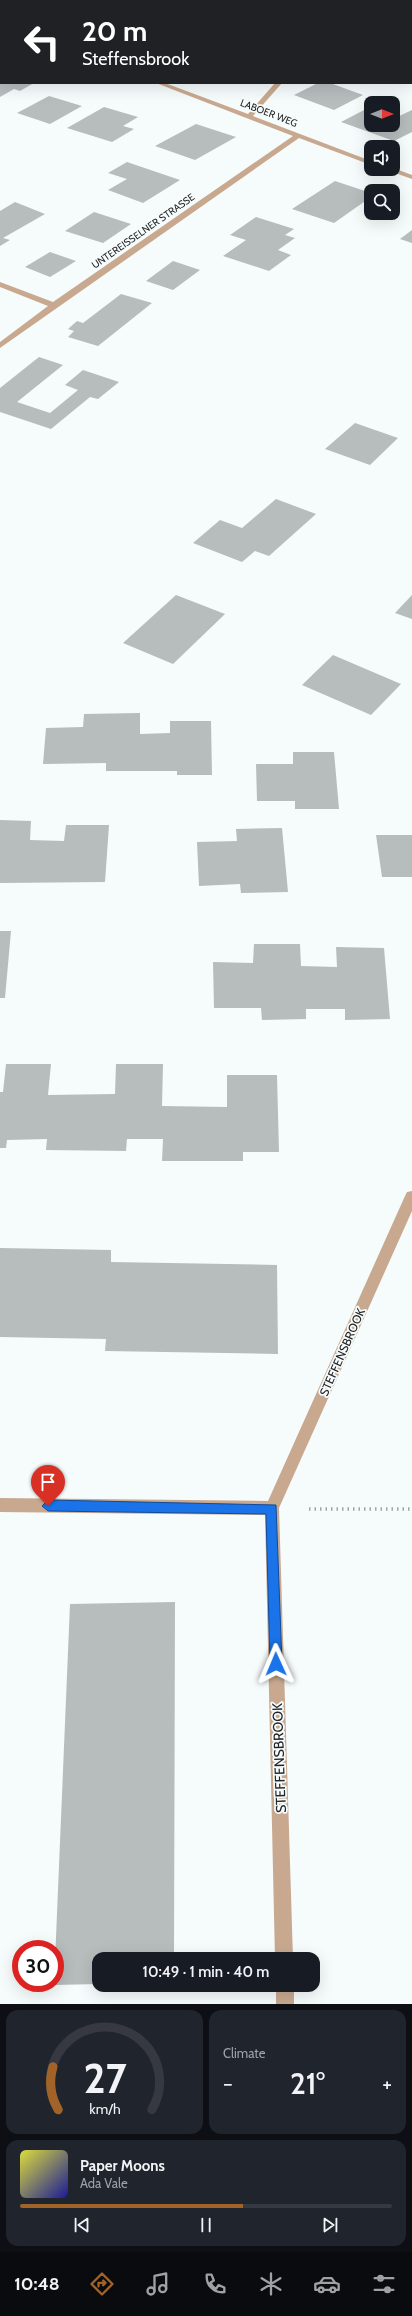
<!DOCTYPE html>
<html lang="en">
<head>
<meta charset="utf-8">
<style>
  body { margin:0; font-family:Cabin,sans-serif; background:#20242c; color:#f1f3f6; height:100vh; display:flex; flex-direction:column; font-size:15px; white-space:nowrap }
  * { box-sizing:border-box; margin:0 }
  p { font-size:13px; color:#9ea1a6 }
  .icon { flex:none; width:22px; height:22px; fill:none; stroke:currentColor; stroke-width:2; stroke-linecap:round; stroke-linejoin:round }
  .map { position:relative; height:2004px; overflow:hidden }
  .sheet { display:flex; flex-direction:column; gap:6px; padding:6px; background:#0d0f14; flex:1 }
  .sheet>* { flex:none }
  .banner { position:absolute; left:0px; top:0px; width:412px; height:84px; box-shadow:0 4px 16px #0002; background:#202124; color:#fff; overflow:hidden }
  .needle { width:26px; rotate:90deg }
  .fabs { position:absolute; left:364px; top:96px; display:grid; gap:8px }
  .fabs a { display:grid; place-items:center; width:36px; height:36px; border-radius:8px; background:#171b24; box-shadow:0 4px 16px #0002; font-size:20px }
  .speed { position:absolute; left:12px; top:1940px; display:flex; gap:8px; font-size:20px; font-weight:700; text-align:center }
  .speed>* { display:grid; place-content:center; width:52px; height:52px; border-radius:50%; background:#171b24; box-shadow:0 4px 16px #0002; line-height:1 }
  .speed .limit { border:6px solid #d22; background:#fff; color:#111 }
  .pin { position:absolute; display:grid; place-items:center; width:34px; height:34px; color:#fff; margin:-41px -17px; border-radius:50% 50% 50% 0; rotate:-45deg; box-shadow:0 0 4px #0007 }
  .pin .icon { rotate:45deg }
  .me { position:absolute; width:44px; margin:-22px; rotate:359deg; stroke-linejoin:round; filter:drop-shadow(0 0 3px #0008) }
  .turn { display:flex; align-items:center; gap:14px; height:84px; padding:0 16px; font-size:18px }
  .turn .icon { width:52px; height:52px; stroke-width:2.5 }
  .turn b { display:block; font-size:28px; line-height:34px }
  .big { font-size:30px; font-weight:600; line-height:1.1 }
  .sheet .tile { flex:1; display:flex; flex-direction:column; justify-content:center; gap:6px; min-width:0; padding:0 14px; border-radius:12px; background:#20242c }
  .sheet .dial { align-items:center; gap:0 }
  .dial svg { height:104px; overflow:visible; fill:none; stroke:#363941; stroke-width:7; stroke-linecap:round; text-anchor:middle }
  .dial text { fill:#f1f3f6; stroke:none }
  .song { display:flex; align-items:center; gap:12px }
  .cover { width:48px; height:48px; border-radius:6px; background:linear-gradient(135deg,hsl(60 70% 55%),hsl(240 70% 35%)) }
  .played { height:4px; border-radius:2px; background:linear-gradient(90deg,#a16328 60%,#363941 60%) }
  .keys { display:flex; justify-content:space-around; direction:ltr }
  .heat { display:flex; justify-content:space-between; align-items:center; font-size:22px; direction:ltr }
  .sheet .tiles { flex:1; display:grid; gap:6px; grid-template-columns:1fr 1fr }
  .tile:last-child { grid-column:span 2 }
  .trip { position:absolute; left:92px; top:1952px; width:228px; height:40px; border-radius:12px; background:#171b24; box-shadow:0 4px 16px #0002; font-weight:600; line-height:40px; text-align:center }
  .menu { display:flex; height:64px; justify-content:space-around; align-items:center; background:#090b0e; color:#9ea1a6 }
  .menu .icon { width:28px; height:28px }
  .menu .on { color:#a16328 }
  .menu b { font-size:18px; color:#f1f3f6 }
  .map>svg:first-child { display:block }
  .building { fill:#b7bcbd }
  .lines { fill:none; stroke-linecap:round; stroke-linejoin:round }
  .path { stroke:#a2a5a6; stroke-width:3.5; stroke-dasharray:1.5 4; stroke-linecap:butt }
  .minor { fill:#c8a990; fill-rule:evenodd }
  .route { fill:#1a73e8; stroke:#114b97 }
  .labels { text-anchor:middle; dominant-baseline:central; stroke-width:3.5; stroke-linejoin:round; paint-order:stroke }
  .far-street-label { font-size:10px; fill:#242526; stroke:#f6fbfc }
  .street-label { font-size:12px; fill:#242526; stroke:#f6fbfc }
  .near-street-label { font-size:14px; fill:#242526; stroke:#f6fbfc }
</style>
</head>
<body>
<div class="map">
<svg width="412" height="2004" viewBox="0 0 412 2004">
  <rect width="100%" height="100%" fill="#f6fbfc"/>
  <g class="building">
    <polygon points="0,83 34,83 20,91 14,89 0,97"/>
    <polygon points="318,83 330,83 363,95 334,110 294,95"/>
    <polygon points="49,96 82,106 50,124 17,113"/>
    <polygon points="104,107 138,117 123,126 134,129 112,142 67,128"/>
    <polygon points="366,109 371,111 371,125 393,125 393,119 412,110 412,132 394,141 341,122"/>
    <polygon points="196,124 236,137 195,160 155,146"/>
    <polygon points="127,162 180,180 143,203 108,190 127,179 108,173"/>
    <polygon points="335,181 371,193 371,197 334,223 292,209"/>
    <polygon points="15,202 45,214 3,238 10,240 0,246 0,211"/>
    <polygon points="94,212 131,224 103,243 65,231"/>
    <polygon points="256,217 294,229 285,235 295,238 278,250 291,255 269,271 223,256 246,240 230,235"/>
    <polygon points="412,230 412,243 400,239"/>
    <polygon points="50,252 76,261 50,277 25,267"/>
    <polygon points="173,261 200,270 173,290 146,281"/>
    <polygon points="121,294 152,303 98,346 68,337 74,331 68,329 77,321 83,323"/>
    <polygon points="39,357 63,365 17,402 50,413 78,390 65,385 83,370 119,382 98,399 90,397 51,429 0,412 0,388"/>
    <polygon points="355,423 398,438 370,465 325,449"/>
    <polygon points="276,499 316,514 269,556 255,551 242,562 193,543 220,520 242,528"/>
    <polygon points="176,595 225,614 173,664 123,643"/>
    <polygon points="412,595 412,619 395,613"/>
    <polygon points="333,655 401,684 371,715 302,685"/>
    <polygon points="140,713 140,734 170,733 170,721 211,721 212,775 177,775 177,771 106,771 106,763 43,764 46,728 83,727 84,714"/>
    <polygon points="293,752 334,752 339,809 295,809 295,801 257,801 256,764 293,764"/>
    <polygon points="0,820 31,821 30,840 64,841 66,825 109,825 105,882 0,883"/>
    <polygon points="282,828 288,892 241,893 240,884 199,886 197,842 237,841 236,829"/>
    <polygon points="376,835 412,835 412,877 382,877"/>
    <polygon points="0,931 11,931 5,998 0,998"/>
    <polygon points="254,944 300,944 301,966 337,967 336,947 384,948 390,1019 345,1020 345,1009 306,1009 306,1019 262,1020 261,1008 214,1008 213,962 253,963"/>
    <polygon points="6,1064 51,1064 48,1095 115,1094 116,1064 163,1064 162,1106 227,1107 227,1075 277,1075 279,1152 243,1152 243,1161 162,1161 163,1139 127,1139 126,1151 46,1150 47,1139 7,1140 6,1148 0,1148 0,1092 3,1092"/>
    <polygon points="0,1248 111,1250 111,1262 277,1265 278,1354 105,1351 106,1339 0,1337"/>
    <polygon points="175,1602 174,1959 99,1959 99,1984 54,1985 70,1604"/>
  </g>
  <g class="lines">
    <polyline class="path" points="309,1509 412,1509"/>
    <g class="minor">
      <rect x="411" y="26" width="1" height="5"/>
      <rect x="0" y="27" width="1" height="4"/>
      <polygon points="156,83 165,83 248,114 275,83 282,83 253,116 371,161 371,165 299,138 0,348 0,342 48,306 0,287 0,282 53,302 293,136"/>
      <polygon points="393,168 412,175 412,179 384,169"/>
      <polygon points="412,1191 412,1211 279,1508 293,1959 275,1959 265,1515 0,1512 0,1498 268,1501 405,1196 407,1192"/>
      <rect x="276" y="1985" width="18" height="19"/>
    </g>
  </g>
  <polygon class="route" points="48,1500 276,1505 282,1664 280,1668 276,1670 272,1668 270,1664 266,1514 48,1511 42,1506"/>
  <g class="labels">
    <g class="far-street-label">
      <text transform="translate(269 113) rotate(21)">LABOER WEG</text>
      <text transform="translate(143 231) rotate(-35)">UNTEREISSELNER STRASSE</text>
    </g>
    <g class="street-label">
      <text transform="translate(342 1352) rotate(-66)">STEFFENSBROOK</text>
    </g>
    <g class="near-street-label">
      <text transform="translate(279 1758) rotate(-92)">STEFFENSBROOK</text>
    </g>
  </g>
</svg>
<div class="fabs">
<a><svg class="needle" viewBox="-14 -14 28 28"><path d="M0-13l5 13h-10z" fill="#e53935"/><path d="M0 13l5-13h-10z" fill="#9ea1a6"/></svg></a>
<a><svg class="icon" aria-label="sound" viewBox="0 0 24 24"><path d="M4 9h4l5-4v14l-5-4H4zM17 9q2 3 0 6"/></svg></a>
<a><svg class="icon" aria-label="search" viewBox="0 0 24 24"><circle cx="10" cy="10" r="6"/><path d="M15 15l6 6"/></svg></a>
</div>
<div class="speed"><div class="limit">30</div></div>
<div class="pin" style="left:48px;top:1506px;background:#d93025"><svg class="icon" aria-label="arrive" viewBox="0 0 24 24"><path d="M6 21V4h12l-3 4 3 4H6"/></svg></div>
<svg class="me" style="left:276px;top:1664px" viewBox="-20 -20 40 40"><path d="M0-17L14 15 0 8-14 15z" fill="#1a73e8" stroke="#fff" stroke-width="4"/></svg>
<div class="trip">10:49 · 1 min · 40 m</div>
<div class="banner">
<div class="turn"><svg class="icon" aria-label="left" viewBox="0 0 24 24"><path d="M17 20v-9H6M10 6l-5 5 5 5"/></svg><div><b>20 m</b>Steffensbrook</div></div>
</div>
</div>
<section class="sheet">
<div class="tiles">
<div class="tile dial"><svg viewBox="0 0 100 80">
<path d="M14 69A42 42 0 1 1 86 69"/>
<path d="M14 69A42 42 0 0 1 10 36" stroke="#a16328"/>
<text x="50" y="56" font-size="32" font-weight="700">27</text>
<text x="50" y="72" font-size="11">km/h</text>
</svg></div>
<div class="tile"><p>Climate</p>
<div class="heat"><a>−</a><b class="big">21°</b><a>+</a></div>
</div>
<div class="tile">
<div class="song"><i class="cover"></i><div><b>Paper Moons</b><p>Ada Vale</p></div></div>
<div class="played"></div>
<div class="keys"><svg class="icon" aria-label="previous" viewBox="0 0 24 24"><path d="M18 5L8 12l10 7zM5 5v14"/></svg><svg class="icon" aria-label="pause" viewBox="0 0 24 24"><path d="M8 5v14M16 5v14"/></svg><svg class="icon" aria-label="next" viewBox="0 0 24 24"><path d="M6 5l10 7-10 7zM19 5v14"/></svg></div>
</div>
</div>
</section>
<nav class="menu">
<b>10:48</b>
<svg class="icon on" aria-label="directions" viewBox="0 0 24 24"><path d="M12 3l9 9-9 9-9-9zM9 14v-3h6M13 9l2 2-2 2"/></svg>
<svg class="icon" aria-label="music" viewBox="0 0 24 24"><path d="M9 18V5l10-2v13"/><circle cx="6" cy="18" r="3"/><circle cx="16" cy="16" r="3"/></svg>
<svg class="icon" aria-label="phone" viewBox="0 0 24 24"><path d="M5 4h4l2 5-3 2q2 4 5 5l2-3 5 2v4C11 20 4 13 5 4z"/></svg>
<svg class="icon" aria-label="climate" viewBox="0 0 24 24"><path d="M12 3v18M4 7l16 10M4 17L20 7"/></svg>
<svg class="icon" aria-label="car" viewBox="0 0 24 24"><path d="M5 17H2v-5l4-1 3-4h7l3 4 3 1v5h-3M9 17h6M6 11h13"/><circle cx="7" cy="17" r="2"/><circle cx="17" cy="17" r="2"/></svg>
<svg class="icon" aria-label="filters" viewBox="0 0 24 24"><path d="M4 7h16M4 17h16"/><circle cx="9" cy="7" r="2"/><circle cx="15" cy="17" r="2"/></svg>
</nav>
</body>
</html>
